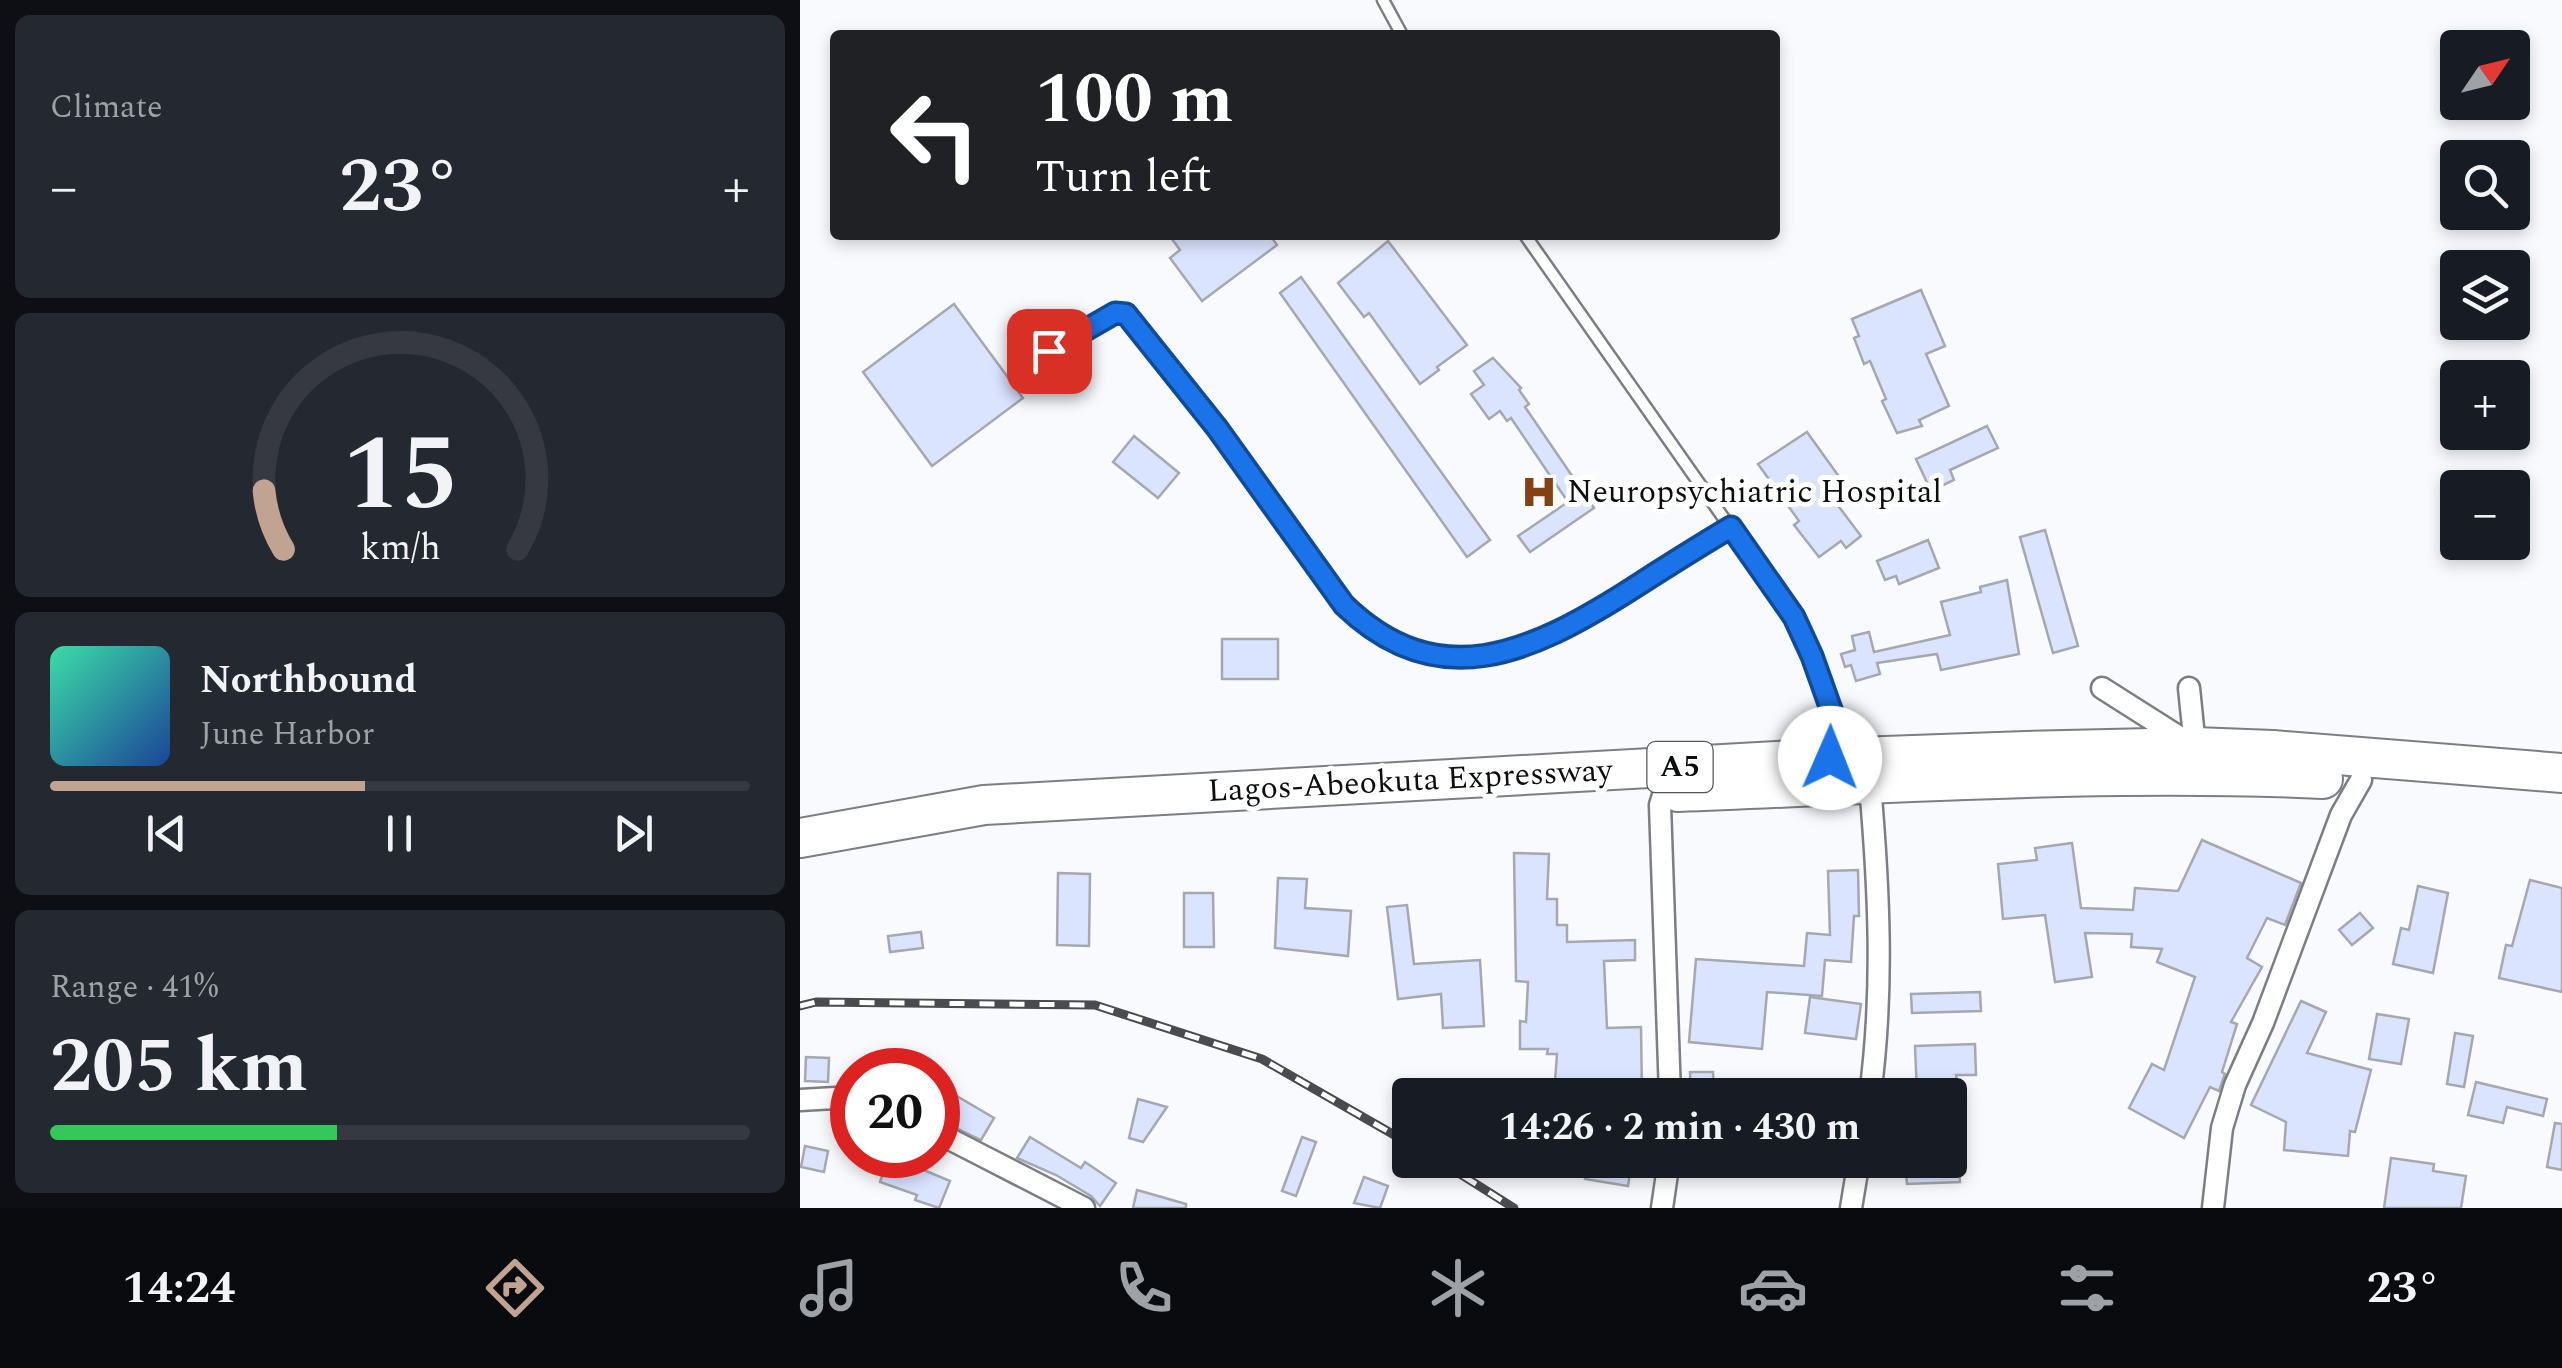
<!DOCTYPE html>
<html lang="en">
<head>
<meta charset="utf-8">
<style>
  body { margin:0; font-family:Spectral,serif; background:#242831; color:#f1f3f6; height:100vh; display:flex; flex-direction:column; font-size:38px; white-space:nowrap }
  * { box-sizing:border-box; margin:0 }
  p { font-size:32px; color:#9ea1a6 }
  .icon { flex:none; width:55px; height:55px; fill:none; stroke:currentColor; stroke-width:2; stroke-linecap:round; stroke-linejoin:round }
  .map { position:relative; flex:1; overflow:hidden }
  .drawer { display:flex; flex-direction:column; gap:15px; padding:15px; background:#0d0f14; width:800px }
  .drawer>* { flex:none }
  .guide { position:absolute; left:30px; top:30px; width:950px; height:210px; border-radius:10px; box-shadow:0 5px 15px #0003; background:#202124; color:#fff; overflow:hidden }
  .needle { width:65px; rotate:55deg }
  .fabs { position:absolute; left:1640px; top:30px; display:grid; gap:20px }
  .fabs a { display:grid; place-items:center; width:90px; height:90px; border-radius:10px; background:#171b24; box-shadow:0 5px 15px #0003; font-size:50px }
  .speed { position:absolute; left:30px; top:1048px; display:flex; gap:20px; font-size:50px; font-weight:700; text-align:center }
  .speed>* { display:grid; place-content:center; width:130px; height:130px; border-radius:50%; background:#171b24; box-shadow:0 5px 15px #0003; line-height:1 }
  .speed .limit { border:15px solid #d22; background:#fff; color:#111 }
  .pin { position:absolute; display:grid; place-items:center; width:85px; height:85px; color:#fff; margin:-42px; border-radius:20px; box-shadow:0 5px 15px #0006 }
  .me { position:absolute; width:110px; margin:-55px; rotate:1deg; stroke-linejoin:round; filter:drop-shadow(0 0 8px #0008) }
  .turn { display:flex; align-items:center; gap:35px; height:210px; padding:0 40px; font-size:45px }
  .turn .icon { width:130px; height:130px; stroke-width:2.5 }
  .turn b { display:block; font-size:70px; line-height:85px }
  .big { font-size:75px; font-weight:700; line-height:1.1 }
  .drawer .card { flex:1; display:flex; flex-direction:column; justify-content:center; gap:15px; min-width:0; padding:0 35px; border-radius:15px; background:#242831 }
  .drawer .dial { align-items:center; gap:0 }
  .dial svg { height:260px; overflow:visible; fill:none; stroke:#363941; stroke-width:7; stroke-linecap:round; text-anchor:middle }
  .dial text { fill:#f1f3f6; stroke:none }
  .song { display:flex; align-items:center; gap:30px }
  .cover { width:120px; height:120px; border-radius:15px; background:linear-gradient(135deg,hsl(160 70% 55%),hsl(220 70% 35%)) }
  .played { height:10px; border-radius:5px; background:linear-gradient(90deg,#c0a390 45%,#363941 45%) }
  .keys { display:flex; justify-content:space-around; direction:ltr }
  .heat { display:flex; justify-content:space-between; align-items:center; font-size:55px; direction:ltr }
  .charge { height:15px; border-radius:8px; background:linear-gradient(90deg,#34c759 41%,#363941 0) }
  .trip { position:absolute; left:592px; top:1078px; width:575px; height:100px; border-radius:10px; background:#171b24; box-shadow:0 5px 15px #0003; font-weight:700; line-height:100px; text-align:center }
  .menu { display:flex; height:160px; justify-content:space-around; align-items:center; background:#090b0e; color:#9ea1a6 }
  .menu .icon { width:70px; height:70px }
  .menu .on { color:#c0a390 }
  .menu b { font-size:45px; color:#f1f3f6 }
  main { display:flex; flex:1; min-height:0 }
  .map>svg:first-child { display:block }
  .building { fill:#dae4fe; stroke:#a5a8ae; stroke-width:2.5 }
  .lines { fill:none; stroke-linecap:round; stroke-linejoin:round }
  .lane-casing { stroke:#7c7e84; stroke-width:15 }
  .street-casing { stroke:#7c7e84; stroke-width:25 }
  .highway-casing { stroke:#7c7e84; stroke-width:42 }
  .lane { stroke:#fff; stroke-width:10 }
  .street { stroke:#fff; stroke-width:20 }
  .highway { stroke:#fff; stroke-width:38 }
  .rail-casing { stroke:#4a4b4e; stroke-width:9 }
  .rail { stroke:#fff; stroke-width:5; stroke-dasharray:15; stroke-linecap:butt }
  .route-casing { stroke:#114b97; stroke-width:25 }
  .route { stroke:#1a73e8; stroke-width:18 }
  .labels { text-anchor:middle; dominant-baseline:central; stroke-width:10; stroke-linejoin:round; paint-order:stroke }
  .shield { fill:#fff; stroke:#565658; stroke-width:2.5 }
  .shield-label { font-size:30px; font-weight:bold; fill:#0d0e10 }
  .poi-label { font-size:32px; fill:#0d0e10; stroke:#fff; text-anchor:start }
  .street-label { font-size:32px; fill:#0d0e10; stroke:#fff }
</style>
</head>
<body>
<main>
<section class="drawer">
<div class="card"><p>Climate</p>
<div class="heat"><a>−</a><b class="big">23°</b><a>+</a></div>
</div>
<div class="card dial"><svg viewBox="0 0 100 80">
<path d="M14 69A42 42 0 1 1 86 69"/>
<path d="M14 69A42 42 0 0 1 8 51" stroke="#c0a390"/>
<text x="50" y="56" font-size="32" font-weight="700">15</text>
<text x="50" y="72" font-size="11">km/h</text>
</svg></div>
<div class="card">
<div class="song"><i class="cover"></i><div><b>Northbound</b><p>June Harbor</p></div></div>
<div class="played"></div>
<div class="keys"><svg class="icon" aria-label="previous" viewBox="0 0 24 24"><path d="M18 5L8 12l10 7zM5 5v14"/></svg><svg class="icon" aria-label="pause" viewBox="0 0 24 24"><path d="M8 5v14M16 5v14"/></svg><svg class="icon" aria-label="next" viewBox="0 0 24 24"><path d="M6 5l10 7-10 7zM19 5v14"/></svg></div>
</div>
<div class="card"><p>Range · 41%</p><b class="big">205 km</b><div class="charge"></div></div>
</section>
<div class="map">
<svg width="1762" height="1208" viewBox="0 0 1762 1208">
  <rect width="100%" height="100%" fill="#f8fafe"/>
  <g class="building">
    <polygon points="369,235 470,235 477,245 402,301 370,258 380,250"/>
    <polygon points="588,241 667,345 637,367 639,370 620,384 569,313 564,317 538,283"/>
    <polygon points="501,277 690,540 667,557 480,293"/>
    <polygon points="1121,290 1145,346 1126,354 1149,406 1119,420 1122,426 1097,433 1082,401 1086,399 1070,361 1064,364 1054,338 1059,336 1052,319"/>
    <polygon points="154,304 223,398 132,466 63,372"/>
    <polygon points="693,358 721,388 719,390 729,404 725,407 794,508 730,552 718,536 768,502 711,418 707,421 700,411 689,419 671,394 684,385 674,371"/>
    <polygon points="1187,426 1198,448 1150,470 1154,480 1131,491 1116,459"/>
    <polygon points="1007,432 1045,485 1030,495 1061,536 1046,548 1041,541 1019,557 994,525 999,521 958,464"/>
    <polygon points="334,436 379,473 358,498 313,462"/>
    <polygon points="1245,530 1278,646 1253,653 1220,537"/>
    <polygon points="1128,540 1139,568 1099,584 1096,576 1085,580 1077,561"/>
    <polygon points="1207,580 1219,654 1141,670 1137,654 1077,663 1080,674 1056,681 1051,665 1045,667 1041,654 1055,650 1052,636 1069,632 1074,652 1150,635 1141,602 1181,592 1180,587"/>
    <rect x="422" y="639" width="56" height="40"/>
    <polygon points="1402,840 1501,883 1485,925 1467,918 1447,958 1462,967 1431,1022 1437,1024 1422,1072 1425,1074 1419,1091 1410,1087 1384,1138 1329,1108 1352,1064 1364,1070 1395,977 1357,962 1362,949 1331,947 1332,934 1285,933 1292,977 1255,982 1245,915 1203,919 1198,864 1237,860 1235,848 1272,843 1281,908 1333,910 1335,888 1378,891"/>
    <polygon points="714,853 749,854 747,899 757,899 757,925 767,925 767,942 835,940 835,960 804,961 807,1028 841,1027 842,1095 754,1095 757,1054 747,1054 748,1049 720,1049 720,1021 726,1022 728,982 716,981"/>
    <polygon points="1058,870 1059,916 1054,916 1051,962 1025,960 1022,996 967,992 962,1049 889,1042 896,959 1004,966 1007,933 1030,935 1028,871"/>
    <polygon points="258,873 290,874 289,946 257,945"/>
    <polygon points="478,878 507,879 505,908 551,911 548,956 475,948"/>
    <polygon points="1730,880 1762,888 1762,992 1699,978 1706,945 1712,946"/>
    <polygon points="1618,886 1648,893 1633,973 1593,964 1601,928 1609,930"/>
    <polygon points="384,893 413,893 414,947 384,947"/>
    <polygon points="607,905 614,964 680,960 684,1026 643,1028 641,994 598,999 587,907"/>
    <polygon points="1560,913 1573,928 1552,945 1539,930"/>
    <polygon points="121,932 123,948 90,952 88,936"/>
    <polygon points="1180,992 1181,1011 1112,1013 1111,994"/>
    <polygon points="1010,997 1061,1004 1056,1039 1005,1033"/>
    <polygon points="1501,1001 1526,1012 1507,1053 1571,1070 1555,1132 1550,1131 1548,1156 1484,1150 1486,1122 1451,1105"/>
    <polygon points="1577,1014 1609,1019 1601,1064 1569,1059"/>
    <polygon points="1655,1033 1673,1036 1664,1087 1647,1084"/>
    <polygon points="1175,1044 1176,1075 1156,1075 1159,1095 1117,1095 1115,1046"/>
    <polygon points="6,1057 29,1058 28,1082 5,1081"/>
    <polygon points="890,1072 913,1072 914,1095 891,1095"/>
    <polygon points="1676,1082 1747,1099 1743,1116 1707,1107 1703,1123 1668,1115"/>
    <polygon points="138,1085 194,1118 181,1140 138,1119"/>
    <polygon points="338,1099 367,1107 343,1142 329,1138"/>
    <polygon points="1755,1123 1762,1124 1762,1170 1747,1167"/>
    <polygon points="230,1137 281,1168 285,1162 316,1183 300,1206 291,1196 256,1175 217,1158"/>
    <polygon points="502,1137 516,1142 496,1196 482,1191"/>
    <polygon points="5,1146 28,1151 24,1172 1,1167"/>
    <polygon points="89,1155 118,1155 114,1166 150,1181 139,1208 115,1200 117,1195 80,1182"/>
    <polygon points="1591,1158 1634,1164 1633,1171 1666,1176 1661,1208 1584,1208"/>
    <polygon points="788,1160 832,1160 828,1186 785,1179"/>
    <polygon points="894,1160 936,1160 936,1174 894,1172"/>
    <polygon points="1105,1160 1158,1160 1160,1182 1107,1184"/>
    <polygon points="564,1177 588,1186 580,1208 554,1203"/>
    <polygon points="337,1190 386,1204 386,1208 333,1208"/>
  </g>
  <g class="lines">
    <defs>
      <g id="lane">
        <polyline points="583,0 602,35"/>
        <polyline points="725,235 993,617 1012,656 1033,715 1030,751"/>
        <path d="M 249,351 L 315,313 L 325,314 L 417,427 L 544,605 C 638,697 731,653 827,592 C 861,570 896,548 931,527"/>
      </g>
      <g id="street">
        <polyline points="1302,688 1395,747 1389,688"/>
        <polyline points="864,792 860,805 870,1095"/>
        <path d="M 1070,1095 C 1084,991 1079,889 1070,785"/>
        <polyline points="0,1100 35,1098 52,1104"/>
        <polyline points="138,1133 284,1208"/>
        <polyline points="862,1208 869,1160"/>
        <polyline points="1051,1208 1059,1160"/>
        <polyline points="1413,1208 1422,1128 1435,1085 1463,1023 1541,815 1561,780"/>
      </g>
      <g id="highway">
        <path d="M 878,792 C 1093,784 1308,769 1523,779"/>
        <polyline points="0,838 184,805 1029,758 1226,751 1395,747 1473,750 1762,773"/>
      </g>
    </defs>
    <use href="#lane" class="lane-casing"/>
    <use href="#street" class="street-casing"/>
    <use href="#highway" class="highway-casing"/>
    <use href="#lane" class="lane"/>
    <use href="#street" class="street"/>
    <use href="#highway" class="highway"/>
    <defs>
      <g id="rail">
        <polyline points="0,1006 16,1002 295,1005 462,1059 610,1144"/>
        <polyline points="638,1160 714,1208"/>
      </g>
    </defs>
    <use href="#rail" class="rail-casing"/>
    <use href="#rail" class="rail"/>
  </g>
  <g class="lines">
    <defs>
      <path id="route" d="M 249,351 L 315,313 L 326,314 L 417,428 L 544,605 C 638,696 730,653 827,592 C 861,570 896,548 931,527 L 994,617 L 1012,656 L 1033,715 L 1030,758"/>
    </defs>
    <use href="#route" class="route-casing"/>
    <use href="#route" class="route"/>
  </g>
  <defs>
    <symbol id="hospital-bare" viewBox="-9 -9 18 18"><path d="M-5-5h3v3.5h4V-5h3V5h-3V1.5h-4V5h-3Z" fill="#844113" stroke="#fff" stroke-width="2.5" paint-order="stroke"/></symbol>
  </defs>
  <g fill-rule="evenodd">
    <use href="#hospital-bare" x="714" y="467" width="50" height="50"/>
  </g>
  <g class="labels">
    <rect class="shield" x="847.5" y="742" width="65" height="50" rx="8"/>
    <g class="shield-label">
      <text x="880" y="767">A5</text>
    </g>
    <g class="poi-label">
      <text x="767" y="492">Neuropsychiatric Hospital</text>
    </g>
    <g class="street-label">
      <text transform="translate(610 781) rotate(-3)">Lagos-Abeokuta Expressway</text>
    </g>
  </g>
</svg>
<div class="fabs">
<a><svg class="needle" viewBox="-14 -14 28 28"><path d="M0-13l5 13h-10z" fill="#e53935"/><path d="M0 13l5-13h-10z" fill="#9ea1a6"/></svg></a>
<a><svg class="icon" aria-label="search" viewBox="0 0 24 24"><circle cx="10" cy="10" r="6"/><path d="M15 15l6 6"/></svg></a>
<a><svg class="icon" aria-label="layers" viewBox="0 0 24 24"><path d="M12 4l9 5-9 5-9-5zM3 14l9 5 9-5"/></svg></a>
<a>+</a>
<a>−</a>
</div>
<div class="speed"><div class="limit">20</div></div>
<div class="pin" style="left:249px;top:351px;background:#d93025"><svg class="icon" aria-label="arrive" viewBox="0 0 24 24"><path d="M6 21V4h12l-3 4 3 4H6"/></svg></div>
<svg class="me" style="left:1030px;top:758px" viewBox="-20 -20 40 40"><circle r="19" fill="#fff"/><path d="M0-13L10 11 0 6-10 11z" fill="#1a73e8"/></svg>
<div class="trip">14:26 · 2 min · 430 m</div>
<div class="guide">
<div class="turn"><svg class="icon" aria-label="left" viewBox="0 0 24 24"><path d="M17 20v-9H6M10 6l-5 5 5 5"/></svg><div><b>100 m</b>Turn left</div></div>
</div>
</div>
</main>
<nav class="menu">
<b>14:24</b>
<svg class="icon on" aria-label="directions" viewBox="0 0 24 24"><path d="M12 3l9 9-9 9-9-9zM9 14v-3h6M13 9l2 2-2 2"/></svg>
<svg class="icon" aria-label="music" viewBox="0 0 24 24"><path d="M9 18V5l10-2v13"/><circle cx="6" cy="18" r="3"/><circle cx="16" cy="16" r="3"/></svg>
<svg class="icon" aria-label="phone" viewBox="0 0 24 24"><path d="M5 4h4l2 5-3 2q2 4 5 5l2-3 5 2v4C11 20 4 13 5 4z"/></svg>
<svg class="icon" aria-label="climate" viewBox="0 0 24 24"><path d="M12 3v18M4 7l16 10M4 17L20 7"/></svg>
<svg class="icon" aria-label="car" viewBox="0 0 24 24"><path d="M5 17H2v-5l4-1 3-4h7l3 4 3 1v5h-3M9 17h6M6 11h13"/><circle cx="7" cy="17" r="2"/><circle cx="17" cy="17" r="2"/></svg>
<svg class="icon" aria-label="filters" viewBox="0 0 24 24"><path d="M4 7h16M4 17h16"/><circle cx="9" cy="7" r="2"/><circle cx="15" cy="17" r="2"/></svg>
<b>23°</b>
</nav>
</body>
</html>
